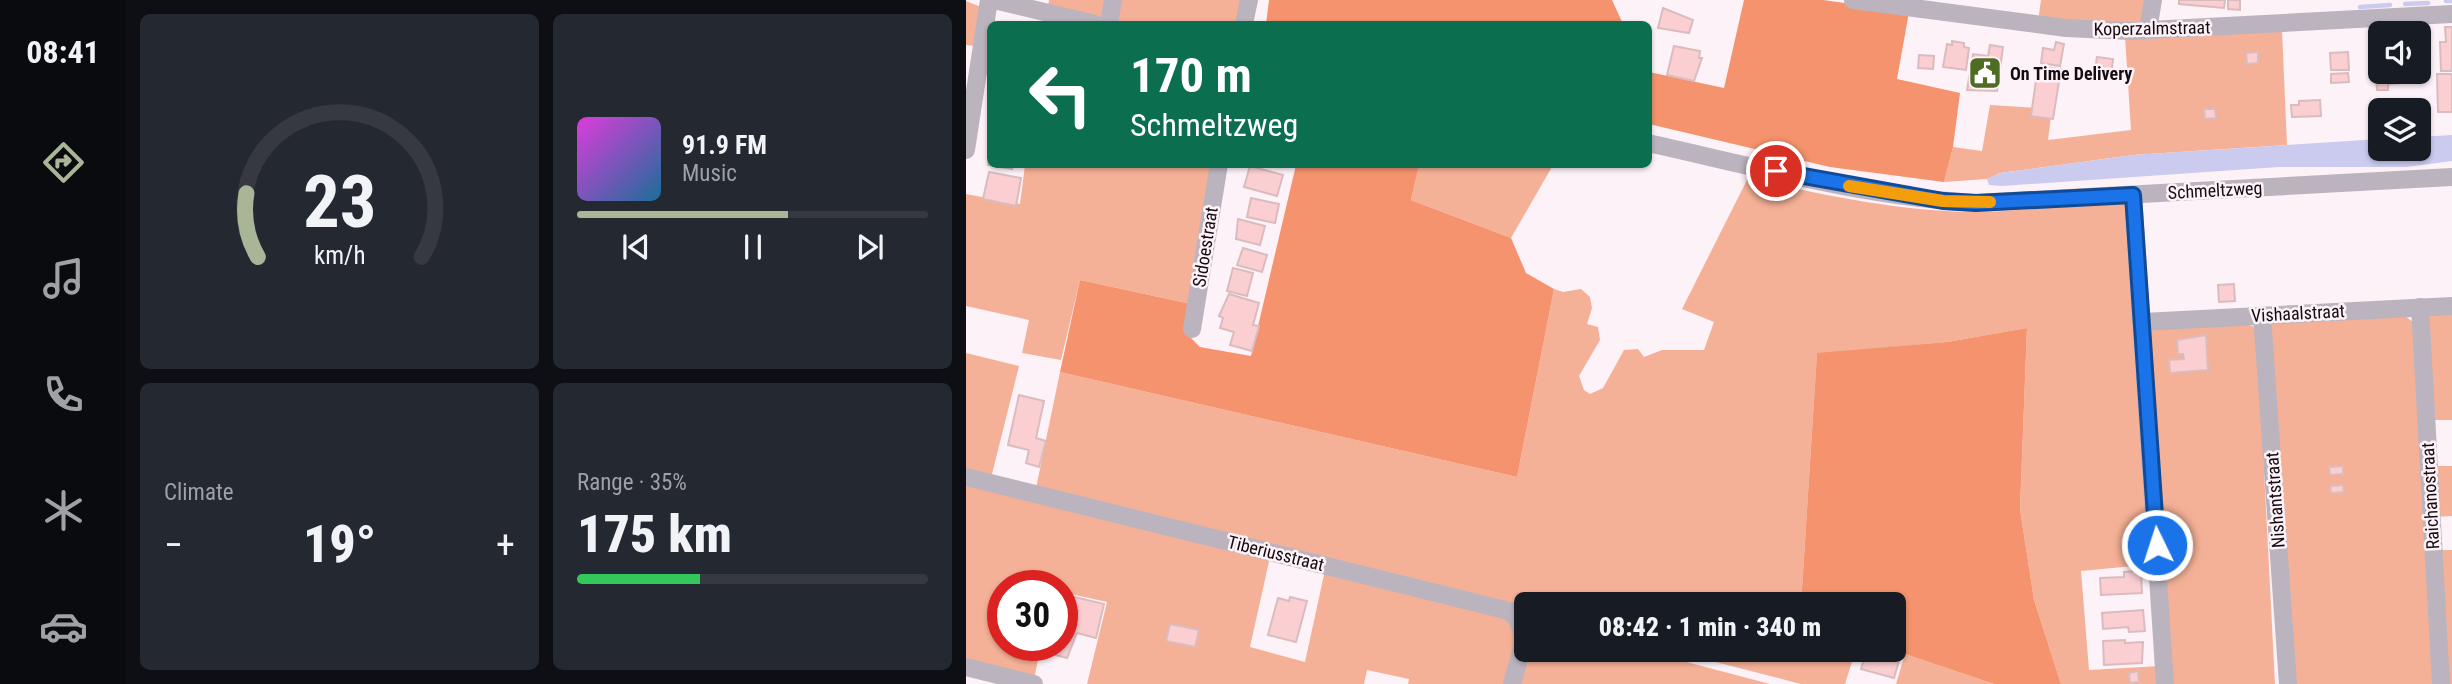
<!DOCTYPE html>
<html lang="en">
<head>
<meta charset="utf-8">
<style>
  body { margin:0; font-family:"Roboto Condensed",sans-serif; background:#242831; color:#f1f3f6; height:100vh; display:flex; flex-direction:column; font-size:26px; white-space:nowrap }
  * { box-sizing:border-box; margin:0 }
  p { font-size:23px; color:#9ea1a6 }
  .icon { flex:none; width:38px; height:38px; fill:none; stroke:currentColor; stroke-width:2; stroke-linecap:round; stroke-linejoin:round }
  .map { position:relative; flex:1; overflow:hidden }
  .drawer { display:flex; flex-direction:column; gap:14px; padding:14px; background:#0d0f14; width:840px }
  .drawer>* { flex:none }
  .top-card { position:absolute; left:21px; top:21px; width:665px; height:147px; border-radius:10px; box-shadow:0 2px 5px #0004; background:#0b6e4f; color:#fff; overflow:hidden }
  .tools { position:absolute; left:1402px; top:21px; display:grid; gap:14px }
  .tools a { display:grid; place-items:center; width:63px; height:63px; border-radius:10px; background:#171b24; box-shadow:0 2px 5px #0004; font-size:35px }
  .speed { position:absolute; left:21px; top:570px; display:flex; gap:14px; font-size:35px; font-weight:700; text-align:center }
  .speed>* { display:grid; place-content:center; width:91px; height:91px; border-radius:50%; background:#171b24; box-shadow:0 2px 5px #0004; line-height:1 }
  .speed .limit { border:10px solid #d22; background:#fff; color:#111 }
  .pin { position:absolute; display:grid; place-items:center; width:60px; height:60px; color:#fff; margin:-30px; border:4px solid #fff; border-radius:50%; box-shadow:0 2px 7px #0007 }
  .me { position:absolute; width:77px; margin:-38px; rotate:356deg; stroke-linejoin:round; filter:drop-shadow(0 0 5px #0008) }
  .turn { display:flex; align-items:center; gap:24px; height:147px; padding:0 28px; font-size:32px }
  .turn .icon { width:91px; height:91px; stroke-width:2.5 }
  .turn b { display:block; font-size:49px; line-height:60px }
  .big { font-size:52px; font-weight:800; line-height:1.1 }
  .drawer .card { flex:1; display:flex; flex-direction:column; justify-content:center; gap:10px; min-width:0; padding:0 24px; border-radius:10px; background:#242831 }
  .drawer .dial { align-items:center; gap:0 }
  .dial svg { height:182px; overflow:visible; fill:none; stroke:#363941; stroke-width:7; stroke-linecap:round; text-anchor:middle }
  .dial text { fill:#f1f3f6; stroke:none }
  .song { display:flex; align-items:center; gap:21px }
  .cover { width:84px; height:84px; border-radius:10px; background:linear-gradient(135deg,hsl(300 70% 55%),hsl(200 70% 35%)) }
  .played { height:7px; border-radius:4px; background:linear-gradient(90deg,#a8b697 60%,#363941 60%) }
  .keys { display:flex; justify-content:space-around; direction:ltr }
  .heat { display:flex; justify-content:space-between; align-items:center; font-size:38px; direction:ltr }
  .charge { height:10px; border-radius:5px; background:linear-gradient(90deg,#34c759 35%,#363941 0) }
  .drawer .tiles { flex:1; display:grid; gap:14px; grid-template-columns:repeat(2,1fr) }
  .trip { position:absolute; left:548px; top:592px; width:392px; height:70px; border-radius:10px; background:#171b24; box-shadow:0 2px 5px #0004; font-weight:800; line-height:70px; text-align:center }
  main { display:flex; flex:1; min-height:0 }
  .dock { display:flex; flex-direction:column; width:126px; justify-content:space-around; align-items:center; background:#090b0e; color:#9ea1a6 }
  .dock .icon { width:49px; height:49px }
  .dock .active { color:#a8b697 }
  .dock b { font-size:32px; color:#f1f3f6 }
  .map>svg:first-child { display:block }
  .green { fill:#f5b197 }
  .forest { fill:#f4936d }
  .water { fill:#cbcbf0 }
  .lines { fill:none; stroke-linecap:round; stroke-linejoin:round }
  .stream { stroke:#cbcbf0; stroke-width:4.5 }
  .building { fill:#fbced2; stroke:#dabcbe; stroke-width:2 }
  .minor { stroke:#bbb4be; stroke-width:18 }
  .route-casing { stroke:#114b97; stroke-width:18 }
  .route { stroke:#1a73e8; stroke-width:12 }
  .slow { stroke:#f59e0b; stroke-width:12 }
  .labels { text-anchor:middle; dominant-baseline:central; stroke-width:5; stroke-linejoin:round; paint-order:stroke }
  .street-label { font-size:18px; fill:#140c10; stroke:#fdf2f8 }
  .poi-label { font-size:18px; font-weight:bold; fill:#140c10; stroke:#fdf2f8; text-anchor:start }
</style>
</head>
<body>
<main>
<nav class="dock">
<b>08:41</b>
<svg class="icon active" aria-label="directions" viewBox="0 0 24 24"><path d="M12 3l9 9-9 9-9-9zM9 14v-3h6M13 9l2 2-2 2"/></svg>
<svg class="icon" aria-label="music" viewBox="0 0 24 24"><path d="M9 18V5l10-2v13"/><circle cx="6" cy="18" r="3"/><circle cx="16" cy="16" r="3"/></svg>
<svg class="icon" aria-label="phone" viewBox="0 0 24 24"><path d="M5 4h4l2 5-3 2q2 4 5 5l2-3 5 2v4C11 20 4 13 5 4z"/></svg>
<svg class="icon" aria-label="climate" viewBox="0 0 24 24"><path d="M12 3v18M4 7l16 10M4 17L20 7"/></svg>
<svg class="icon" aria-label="car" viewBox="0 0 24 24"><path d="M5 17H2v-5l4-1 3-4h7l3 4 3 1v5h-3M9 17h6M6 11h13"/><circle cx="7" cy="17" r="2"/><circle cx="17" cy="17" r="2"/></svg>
</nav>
<section class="drawer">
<div class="tiles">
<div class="card dial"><svg viewBox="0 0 100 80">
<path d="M14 69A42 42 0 1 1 86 69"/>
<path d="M14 69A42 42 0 0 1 9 41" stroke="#a8b697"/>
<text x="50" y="56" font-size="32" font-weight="700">23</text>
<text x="50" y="72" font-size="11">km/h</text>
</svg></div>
<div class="card">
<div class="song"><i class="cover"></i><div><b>91.9 FM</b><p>Music</p></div></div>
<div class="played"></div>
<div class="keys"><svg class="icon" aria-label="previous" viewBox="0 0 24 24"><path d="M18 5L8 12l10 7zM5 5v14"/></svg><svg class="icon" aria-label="pause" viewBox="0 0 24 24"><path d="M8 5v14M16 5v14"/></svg><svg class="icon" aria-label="next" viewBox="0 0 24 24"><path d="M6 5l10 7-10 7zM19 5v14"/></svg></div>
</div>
<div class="card"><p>Climate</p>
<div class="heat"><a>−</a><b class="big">19°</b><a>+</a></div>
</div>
<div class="card"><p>Range · 35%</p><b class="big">175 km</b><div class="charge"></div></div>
</div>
</section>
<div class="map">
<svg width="1486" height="684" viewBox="0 0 1486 684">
  <rect width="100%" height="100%" fill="#fdf2f8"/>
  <g class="green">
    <polygon points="83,0 278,0 273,24 165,24 82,7"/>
    <polygon points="1075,0 1184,0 1177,23 1072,21"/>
    <polygon points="0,1 15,7 9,46 0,45"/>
    <polygon points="1316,30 1321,145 1167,155 1034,173 1021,179 978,182 987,147 1016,151 1024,105 1086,109 1082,140 1165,130 1159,36"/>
    <polygon points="59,165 246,165 225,304 114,280 95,360 56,353 63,320 0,306 0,194 54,204"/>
    <polygon points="453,165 587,165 545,238 445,200"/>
    <path d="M 782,178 C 858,195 936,212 1014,212 C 1062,211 1111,203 1159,199 L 1188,564 L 1115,571 L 1123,670 L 1195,666 L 1196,684 L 1095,684 L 1068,600 L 1054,509 L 1061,328 L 981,342 L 851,354 L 835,604 L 560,604 L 560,610 L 70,488 L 94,372 L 551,477 L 588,289 L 597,292 L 615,289 L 624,297 L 626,308 L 621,324 L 632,327 L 634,340 L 613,376 L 618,390 L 624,394 L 637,388 L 658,350 L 672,349 L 678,357 L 696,350 L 738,350 L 748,322 L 716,309 Z"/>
    <polygon points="1486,309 1486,420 1464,420 1461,313"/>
    <polygon points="1439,316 1447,322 1471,684 1321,684 1302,325 1307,320"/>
    <polygon points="1282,325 1289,327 1291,333 1309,684 1203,684 1182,337 1185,328"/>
    <polygon points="0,353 53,366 25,478 0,472"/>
    <polygon points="1466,466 1486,466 1486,516 1468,517"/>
    <polygon points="0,482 304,557 284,647 339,662 359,570 538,614 552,626 541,684 442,684 443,679 401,670 398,684 121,684 141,602 96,592 96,586 37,586 37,646 75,646 68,679 0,662"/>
    <polygon points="1471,550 1486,550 1486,684 1479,684"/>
    <polygon points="560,649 671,649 804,684 547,684"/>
    <polygon points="699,649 890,649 879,684 835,684"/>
    <polygon points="939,654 1028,684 930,684"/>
  </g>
  <g class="forest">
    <polygon points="303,0 646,0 657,24 300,24"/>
    <polygon points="778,0 857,0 943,12 931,79 994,93 987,147 978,182 864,167 683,124 683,72 758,88"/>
    <polygon points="330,165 453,165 445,200 545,238 560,273 588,289 551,477 94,372 114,280 225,304 218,331 234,347 285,356"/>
    <polygon points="1061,328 1054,509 1068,600 1095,684 1028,684 924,649 928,649 928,604 835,604 851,353 981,342"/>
  </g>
  <polygon class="water" points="1486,135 1486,161 1441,167 1313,167 1035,186 1023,185 1021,179 1034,173 1167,155 1414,139 1414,149 1452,149 1453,137"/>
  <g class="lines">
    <g class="stream">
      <polyline points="1480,1 1486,1"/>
      <polyline points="1439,4 1462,3"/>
      <polyline points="1394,7 1424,5"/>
    </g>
  </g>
  <g class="building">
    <polygon points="1213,0 1259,0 1258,8 1213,4"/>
    <polygon points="1262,0 1274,0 1274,10 1262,9"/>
    <polygon points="697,8 727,20 723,33 692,28"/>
    <polygon points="1479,27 1486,27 1486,71 1475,71 1474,42 1480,42"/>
    <polygon points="986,41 998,43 998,47 1003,48 1000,70 977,67 981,44 986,45"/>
    <polygon points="1090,42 1098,44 1094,66 1075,63 1077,48 1088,50"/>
    <polygon points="1411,42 1414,42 1414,72 1434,72 1434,75 1413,76"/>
    <polygon points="1024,45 1037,47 1031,91 1001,90 1007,54 1022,56"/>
    <polygon points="708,46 734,51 733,58 736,58 728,81 701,75"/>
    <polygon points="1292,52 1292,63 1281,64 1280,53"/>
    <polygon points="1382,52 1383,70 1365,70 1364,53"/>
    <polygon points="953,55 968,56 967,69 952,68"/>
    <polygon points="1131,57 1147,59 1145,77 1128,75"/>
    <polygon points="1072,66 1095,69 1087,119 1065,116"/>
    <polygon points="1382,73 1383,82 1365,83 1365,74"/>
    <polygon points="1471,74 1486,74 1486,112 1472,112"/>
    <polygon points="1432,77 1433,83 1422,84 1422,90 1411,90 1410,79"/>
    <polygon points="1354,100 1355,116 1326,117 1325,105 1333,105 1333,101"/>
    <polygon points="1238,109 1249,109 1250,118 1239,119"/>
    <polygon points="24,153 24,164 47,164 46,169 22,165"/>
    <polygon points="284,166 317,175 311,196 278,187"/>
    <polygon points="23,172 55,178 50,206 17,199"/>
    <polygon points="285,198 313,204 309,223 281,217"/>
    <polygon points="272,219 299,226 294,245 270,239"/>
    <polygon points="277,248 301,255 296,272 271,265"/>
    <polygon points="267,268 287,273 281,296 261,291"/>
    <polygon points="1268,284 1269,301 1253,302 1252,285"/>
    <polygon points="263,294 293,303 287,325 293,326 286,351 264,345 268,332 254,328 257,318 253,316"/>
    <polygon points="1240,335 1242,370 1204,373 1203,360 1218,359 1217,354 1212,354 1211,340"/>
    <polygon points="53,395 78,401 70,438 80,441 73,467 60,463 63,450 42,445"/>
    <polygon points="1377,466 1377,474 1364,475 1363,467"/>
    <polygon points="1377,485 1378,492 1365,493 1364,486"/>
    <polygon points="1175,571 1176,593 1135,595 1134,578 1158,577 1158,572"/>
    <polygon points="96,594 138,604 130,638 111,633 101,658 86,654 87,648 77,646 96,646 96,615 111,615 112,610 96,607"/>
    <polygon points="324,597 341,601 330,642 302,635 312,598 323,601"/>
    <polygon points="1177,610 1179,631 1163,632 1162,627 1137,629 1136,613"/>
    <polygon points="204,624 233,630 229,647 200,641"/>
    <polygon points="1159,640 1159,643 1177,642 1176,663 1138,665 1137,641"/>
    <polygon points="901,649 936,651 928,678 895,669"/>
    <polygon points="1172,671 1173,682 1164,683 1163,673"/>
  </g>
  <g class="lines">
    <g class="minor">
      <polyline points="28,0 129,24"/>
      <polyline points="887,0 1100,28 1164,31 1486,14"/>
      <polyline points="143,24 147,0"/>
      <polyline points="278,24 283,0"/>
      <polyline points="1182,30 1187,0"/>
      <path d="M 682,143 C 790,167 900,197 1010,203 L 1486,177"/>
      <polyline points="0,150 23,0"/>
      <polyline points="1167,195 1199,684"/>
      <polyline points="1454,307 1475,684"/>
      <polyline points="1296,315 1322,684"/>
      <polyline points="1177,322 1486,306"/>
      <polyline points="226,329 253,164"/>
      <path d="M 0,477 L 543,611 C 567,633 553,655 546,684"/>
      <polyline points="0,667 68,684"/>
    </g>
  </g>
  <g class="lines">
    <defs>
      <polyline id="route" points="810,171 977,201 1010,203 1167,195 1191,545"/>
    </defs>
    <use href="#route" class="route-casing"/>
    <use href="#route" class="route"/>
    <polyline class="slow" points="883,186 977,201 1024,202"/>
  </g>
  <defs>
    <symbol id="civic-square" viewBox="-11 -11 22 22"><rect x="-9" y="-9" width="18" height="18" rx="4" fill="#4e6c22" stroke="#fdf2f8"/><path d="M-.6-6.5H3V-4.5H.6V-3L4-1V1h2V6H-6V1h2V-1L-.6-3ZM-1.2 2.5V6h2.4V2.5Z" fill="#fff"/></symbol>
  </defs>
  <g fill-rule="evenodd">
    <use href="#civic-square" x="1000" y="54" width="38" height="38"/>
  </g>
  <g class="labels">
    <g class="street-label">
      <text transform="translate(1186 28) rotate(-1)">Koperzalmstraat</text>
      <text transform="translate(1249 190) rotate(-3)">Schmeltzweg</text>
      <text transform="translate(239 247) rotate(-81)">Sidoestraat</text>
      <text transform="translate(1332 313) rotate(-3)">Vishaalstraat</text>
      <text transform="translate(1464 496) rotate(-93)">Raichanostraat</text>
      <text transform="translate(1309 500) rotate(-94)">Nishantstraat</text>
      <text transform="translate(310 553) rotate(14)">Tiberiusstraat</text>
    </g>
    <g class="poi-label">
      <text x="1044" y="73">On Time Delivery</text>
    </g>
  </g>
</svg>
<div class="tools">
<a><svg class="icon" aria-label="sound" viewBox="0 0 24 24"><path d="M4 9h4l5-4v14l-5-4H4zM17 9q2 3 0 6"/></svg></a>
<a><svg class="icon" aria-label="layers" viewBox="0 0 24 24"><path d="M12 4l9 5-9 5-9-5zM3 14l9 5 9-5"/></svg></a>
</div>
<div class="speed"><div class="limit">30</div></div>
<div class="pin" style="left:810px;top:171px;background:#d93025"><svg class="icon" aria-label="arrive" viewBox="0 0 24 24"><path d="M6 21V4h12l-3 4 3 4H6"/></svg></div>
<svg class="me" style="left:1191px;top:545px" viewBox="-20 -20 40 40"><circle r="17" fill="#1a73e8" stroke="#fff" stroke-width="3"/><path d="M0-11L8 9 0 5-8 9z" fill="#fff"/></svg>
<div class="trip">08:42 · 1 min · 340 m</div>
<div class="top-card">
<div class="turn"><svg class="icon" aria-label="left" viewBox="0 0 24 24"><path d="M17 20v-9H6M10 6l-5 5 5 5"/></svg><div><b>170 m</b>Schmeltzweg</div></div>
</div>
</div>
</main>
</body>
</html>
